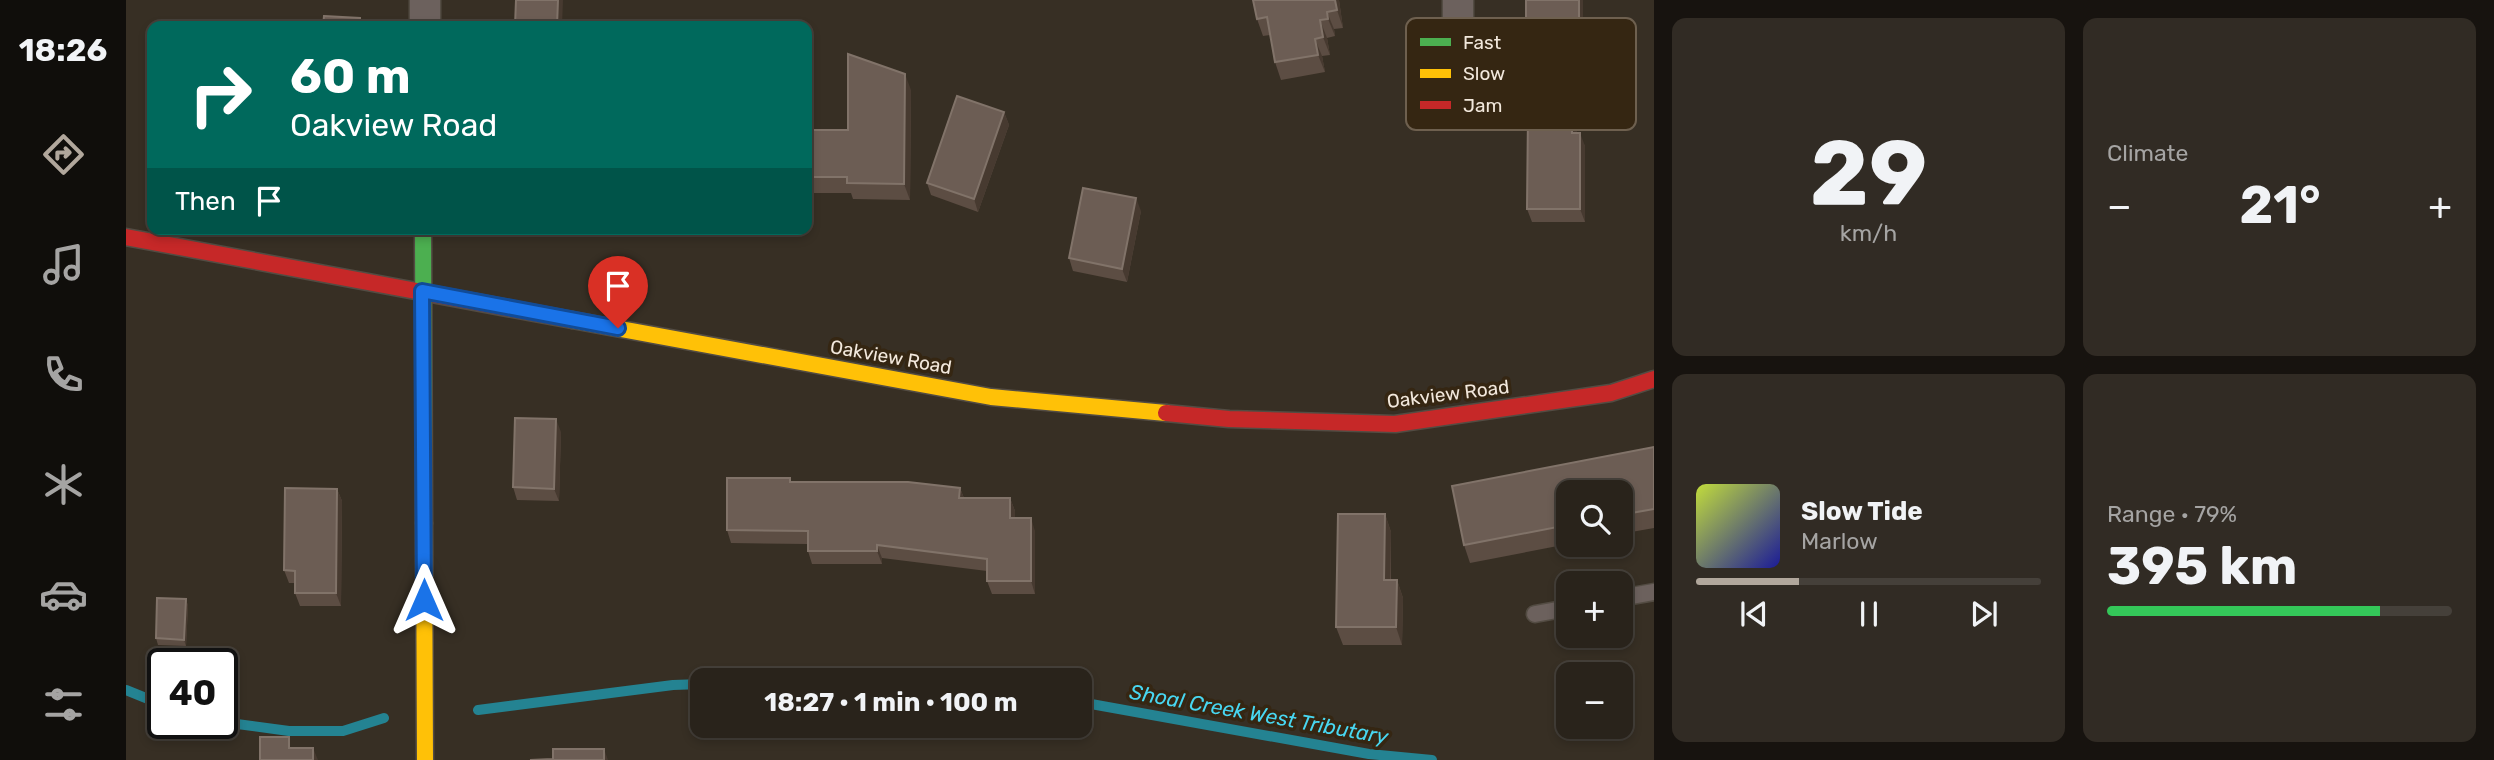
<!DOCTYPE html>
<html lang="en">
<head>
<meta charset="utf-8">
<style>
  body { margin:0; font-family:Rubik,sans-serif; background:#312b24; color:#f1f3f6; height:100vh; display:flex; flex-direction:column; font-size:26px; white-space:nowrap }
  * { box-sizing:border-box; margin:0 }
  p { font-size:23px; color:#a5a4a3 }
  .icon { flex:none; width:38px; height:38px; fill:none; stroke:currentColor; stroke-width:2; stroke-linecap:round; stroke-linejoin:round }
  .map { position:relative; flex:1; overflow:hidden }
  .sheet { display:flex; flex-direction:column; gap:18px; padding:18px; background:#17130f; width:840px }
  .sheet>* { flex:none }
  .top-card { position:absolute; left:21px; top:21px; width:665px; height:214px; border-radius:14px; box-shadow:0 4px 10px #0003,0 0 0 2px #45403a; background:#00695c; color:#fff; overflow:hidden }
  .tools { position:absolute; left:1430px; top:480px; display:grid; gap:14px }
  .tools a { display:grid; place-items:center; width:77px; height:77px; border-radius:14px; background:#29231b; box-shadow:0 4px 10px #0003,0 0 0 2px #45403a; font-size:35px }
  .speed { position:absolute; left:21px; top:648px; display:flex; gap:14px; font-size:35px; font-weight:700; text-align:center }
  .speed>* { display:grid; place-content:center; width:91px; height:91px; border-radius:50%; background:#29231b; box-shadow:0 4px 10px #0003,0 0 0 2px #45403a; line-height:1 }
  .speed .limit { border:4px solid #111; border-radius:10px; background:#fff; color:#111 }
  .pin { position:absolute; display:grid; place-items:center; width:60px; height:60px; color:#fff; margin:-72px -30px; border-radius:50% 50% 50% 0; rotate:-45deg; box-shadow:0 0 7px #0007 }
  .pin .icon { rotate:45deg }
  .me { position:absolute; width:77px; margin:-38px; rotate:0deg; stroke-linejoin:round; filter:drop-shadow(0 0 5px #0008) }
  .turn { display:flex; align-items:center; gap:24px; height:147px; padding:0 28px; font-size:32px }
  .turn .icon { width:91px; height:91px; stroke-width:2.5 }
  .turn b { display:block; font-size:49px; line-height:60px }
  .then { display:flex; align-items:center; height:66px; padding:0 28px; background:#0003; gap:14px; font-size:26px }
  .big { font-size:52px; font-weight:700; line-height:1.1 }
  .sheet .widget { flex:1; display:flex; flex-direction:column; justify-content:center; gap:10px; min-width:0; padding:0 24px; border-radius:14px; background:#312b24 }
  .sheet .dial { align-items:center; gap:0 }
  .dial b { font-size:91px; line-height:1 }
  .song { display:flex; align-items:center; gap:21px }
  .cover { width:84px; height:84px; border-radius:10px; background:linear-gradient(135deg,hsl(70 70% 55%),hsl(240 70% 35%)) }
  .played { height:7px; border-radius:4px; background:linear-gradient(90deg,#b1a79c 30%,#45403a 30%) }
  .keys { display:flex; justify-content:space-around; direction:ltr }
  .heat { display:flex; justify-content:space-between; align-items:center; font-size:38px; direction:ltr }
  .charge { height:10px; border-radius:5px; background:linear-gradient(90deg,#34c759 79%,#45403a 0) }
  .sheet .tiles { flex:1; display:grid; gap:18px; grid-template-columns:repeat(2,1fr) }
  .trip { position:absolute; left:564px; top:668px; width:402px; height:70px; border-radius:14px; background:#29231b; box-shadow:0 4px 10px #0003,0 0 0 2px #45403a; font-weight:700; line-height:70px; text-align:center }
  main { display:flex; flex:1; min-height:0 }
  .dock { display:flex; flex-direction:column; width:126px; justify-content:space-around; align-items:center; background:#100e0b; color:#a5a4a3 }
  .dock .icon { width:49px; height:49px }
  .dock .on { color:#b1a79c }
  .dock b { font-size:32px; color:#f1f3f6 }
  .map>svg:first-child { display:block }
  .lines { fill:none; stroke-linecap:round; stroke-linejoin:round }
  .stream { stroke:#248392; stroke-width:10 }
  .lane-casing { stroke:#534c43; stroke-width:19 }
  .street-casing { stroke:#534c43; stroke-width:33 }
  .fast-casing { stroke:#534c43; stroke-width:19 }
  .slow-casing { stroke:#534c43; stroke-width:19 }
  .jam-casing { stroke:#534c43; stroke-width:19 }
  .lane { stroke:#6c615d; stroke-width:16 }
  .street { stroke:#6c615d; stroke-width:30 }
  .fast { stroke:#4caf50; stroke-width:16 }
  .slow { stroke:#ffc107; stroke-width:16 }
  .jam { stroke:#c62828; stroke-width:16 }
  .wall { fill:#5c4d43 }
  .shaded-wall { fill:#473a30 }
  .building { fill:#6c5d54; stroke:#817369; stroke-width:2 }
  .route-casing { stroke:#114b97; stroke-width:18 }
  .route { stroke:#1a73e8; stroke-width:12 }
  .labels { text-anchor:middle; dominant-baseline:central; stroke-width:7; stroke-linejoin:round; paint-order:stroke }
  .street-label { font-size:19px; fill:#f2e8dc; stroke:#352612 }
  .water-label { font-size:21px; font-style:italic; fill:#48d7f1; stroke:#352612 }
  .key { fill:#352612; stroke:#6e604f; stroke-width:2 }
  .key-label { font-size:19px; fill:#f2e8dc }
</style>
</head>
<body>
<main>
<nav class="dock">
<b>18:26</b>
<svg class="icon on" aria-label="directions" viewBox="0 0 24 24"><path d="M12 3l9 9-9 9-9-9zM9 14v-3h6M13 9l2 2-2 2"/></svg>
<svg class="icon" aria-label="music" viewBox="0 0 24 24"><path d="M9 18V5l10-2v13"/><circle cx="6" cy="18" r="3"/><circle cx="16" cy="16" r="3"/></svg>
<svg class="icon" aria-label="phone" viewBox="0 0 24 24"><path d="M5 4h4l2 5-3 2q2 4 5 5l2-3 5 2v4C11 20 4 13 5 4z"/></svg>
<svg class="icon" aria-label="climate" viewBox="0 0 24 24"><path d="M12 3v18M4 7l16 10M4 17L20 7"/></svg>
<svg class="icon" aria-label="car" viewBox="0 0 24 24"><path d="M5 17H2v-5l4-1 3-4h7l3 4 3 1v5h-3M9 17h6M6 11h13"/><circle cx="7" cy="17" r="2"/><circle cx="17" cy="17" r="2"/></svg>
<svg class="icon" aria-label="filters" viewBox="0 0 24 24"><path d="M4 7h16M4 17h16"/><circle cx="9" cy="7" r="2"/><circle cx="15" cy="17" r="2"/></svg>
</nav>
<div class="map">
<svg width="1528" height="760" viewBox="0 0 1528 760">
  <rect width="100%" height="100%" fill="#372f24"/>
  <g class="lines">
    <g class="stream">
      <polyline points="681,681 726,681"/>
      <polyline points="0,690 37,705"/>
      <polyline points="954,702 1243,754 1306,760"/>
      <polyline points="352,710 547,685 576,684"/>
      <polyline points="96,722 163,731 217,731 258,718"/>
    </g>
    <defs>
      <g id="lane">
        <polyline points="1494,598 1528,592"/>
        <polyline points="1409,614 1442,608"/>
      </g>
      <g id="street">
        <polyline points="299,26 299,0"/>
        <polyline points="1332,82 1332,0"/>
      </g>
      <polyline id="fast" points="297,229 298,523"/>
      <g id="slow">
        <polyline points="446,320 865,397 1040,413"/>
        <polyline points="298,523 299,760"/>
      </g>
      <g id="jam">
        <polyline points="0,237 446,320"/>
        <polyline points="1040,413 1103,419 1269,424 1485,393 1528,379"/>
      </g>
    </defs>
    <use href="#lane" class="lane-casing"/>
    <use href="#street" class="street-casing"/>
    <use href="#fast" class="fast-casing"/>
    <use href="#slow" class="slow-casing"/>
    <use href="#jam" class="jam-casing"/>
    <use href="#lane" class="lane"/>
    <use href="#street" class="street"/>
    <use href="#fast" class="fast"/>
    <use href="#slow" class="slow"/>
    <use href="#jam" class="jam"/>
  </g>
  <g class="wall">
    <polygon points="1213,0 1217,28 1208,29 1209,36 1201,38 1204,55 1196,56 1199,72 1155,80 1149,62 1144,35 1137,36 1131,19"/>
    <polygon points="1457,0 1457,31 1405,32 1400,19"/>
    <polygon points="785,90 784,200 727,199 725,193 681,193 681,130 722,130"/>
    <polygon points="878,112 883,125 852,212 805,195 801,183"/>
    <polygon points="1451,126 1451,133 1459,146 1459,222 1406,222 1401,209"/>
    <polygon points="1015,211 1001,282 947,271 943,258"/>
    <polygon points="435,432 433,501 391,500 387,487"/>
    <polygon points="1528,447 1528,528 1494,534 1494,492 1442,492 1442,544 1344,563 1338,545"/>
    <polygon points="665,482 834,488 838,498 884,498 889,511 889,518 909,531 909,594 866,594 861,581 861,571 756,558 756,564 686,564 682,551 682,544 605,543 601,530"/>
    <polygon points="211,489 216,501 215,606 174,606 169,593 169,583 163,583 158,570"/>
    <polygon points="1259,514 1265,532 1265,580 1271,580 1277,598 1276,645 1217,645 1210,627"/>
    <polygon points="60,599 62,606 60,646 32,645 30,638"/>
  </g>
  <g class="shaded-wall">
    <polygon points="432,0 437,0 436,26 431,26"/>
    <polygon points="1209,0 1213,0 1217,28 1211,10"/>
    <polygon points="1453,0 1457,0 1457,31 1453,18"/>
    <polygon points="1201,12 1208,29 1209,36 1202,19"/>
    <polygon points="1194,20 1201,38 1204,55 1197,37"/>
    <polygon points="1189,39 1196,56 1199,72 1192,55"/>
    <polygon points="779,74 785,90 784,200 778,184"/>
    <polygon points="878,112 883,125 852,212 848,199"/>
    <polygon points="1446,113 1451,126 1451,146 1446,133"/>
    <polygon points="1454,133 1459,146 1459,222 1454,209"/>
    <polygon points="1010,198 1015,211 1001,282 996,269"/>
    <polygon points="430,419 435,432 433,501 428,489"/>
    <polygon points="834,488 839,501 833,498"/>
    <polygon points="211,489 216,501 215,606 210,593"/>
    <polygon points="884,498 889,511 889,531 884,518"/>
    <polygon points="1259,514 1265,532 1264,598 1258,580"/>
    <polygon points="905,518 909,531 909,594 905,581"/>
    <polygon points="751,545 756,558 756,564 751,551"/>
    <polygon points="1271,580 1277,598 1276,645 1270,627"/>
    <polygon points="60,599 62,606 60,646 58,640"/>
    <polygon points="187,748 192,760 187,760"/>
    <polygon points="478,749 482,760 478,760"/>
  </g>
  <g class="building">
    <polygon points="390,0 432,0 431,26 389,26"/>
    <polygon points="1127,0 1209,0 1211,10 1201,12 1202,19 1194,20 1197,37 1189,39 1192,55 1149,62 1141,17 1131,19"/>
    <polygon points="1400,0 1453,0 1453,18 1400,19"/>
    <polygon points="198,16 234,18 234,26 197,26"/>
    <polygon points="57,21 116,24 116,26 57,26"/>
    <polygon points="722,54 779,74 778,184 721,183 721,177 681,177 681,130 722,130"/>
    <polygon points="831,96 878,112 848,199 801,183"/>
    <polygon points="1402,113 1446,113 1446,133 1454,133 1454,209 1401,209"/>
    <polygon points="957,188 1010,198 996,269 943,258"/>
    <polygon points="389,418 430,419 428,489 387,487"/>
    <polygon points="1528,447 1528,509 1494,515 1494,492 1442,492 1442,525 1338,545 1326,486"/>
    <polygon points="601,478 664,478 664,482 782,482 834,488 833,498 884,498 884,518 905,518 905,581 861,581 861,559 751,545 751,551 682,551 682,531 601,530"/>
    <polygon points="159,488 211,489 210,593 169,593 169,571 158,570"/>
    <polygon points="1212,514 1259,514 1258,580 1271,580 1270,627 1210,627"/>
    <polygon points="31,598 60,599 58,640 30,638"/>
    <polygon points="134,737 163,737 163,748 187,748 187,760 134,760"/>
    <polygon points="427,749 478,749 478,760 404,760 427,759"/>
  </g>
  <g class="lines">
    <defs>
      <polyline id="route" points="298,600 296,291 492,328"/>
    </defs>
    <use href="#route" class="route-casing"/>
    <use href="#route" class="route"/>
  </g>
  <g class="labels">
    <g class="street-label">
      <text transform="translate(765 357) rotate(10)">Oakview Road</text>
      <text transform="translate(1322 394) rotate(-7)">Oakview Road</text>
    </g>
    <g class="water-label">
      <text transform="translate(1133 714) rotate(10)">Shoal Creek West Tributary</text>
    </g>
  </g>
  <rect x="1280" y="18" width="230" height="112" rx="10" class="key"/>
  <rect x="1294" y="38" width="31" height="8" fill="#4caf50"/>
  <rect x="1294" y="69" width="31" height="9" fill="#ffc107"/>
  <rect x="1294" y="101" width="31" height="8" fill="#c62828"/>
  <g class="key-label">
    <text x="1337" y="49">Fast</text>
    <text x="1337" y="80">Slow</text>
    <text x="1337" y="112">Jam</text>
  </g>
</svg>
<div class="tools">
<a><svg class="icon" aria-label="search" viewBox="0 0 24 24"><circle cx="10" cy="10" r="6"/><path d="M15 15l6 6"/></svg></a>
<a>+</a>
<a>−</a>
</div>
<div class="speed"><div class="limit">40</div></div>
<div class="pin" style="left:492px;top:328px;background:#d93025"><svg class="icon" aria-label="arrive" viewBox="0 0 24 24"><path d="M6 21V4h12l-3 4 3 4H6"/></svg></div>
<svg class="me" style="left:298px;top:600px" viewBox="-20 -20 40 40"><path d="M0-17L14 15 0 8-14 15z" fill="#1a73e8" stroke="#fff" stroke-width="4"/></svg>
<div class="trip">18:27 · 1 min · 100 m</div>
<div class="top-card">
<div class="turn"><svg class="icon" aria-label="right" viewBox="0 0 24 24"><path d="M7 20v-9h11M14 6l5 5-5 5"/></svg><div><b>60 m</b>Oakview Road</div></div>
<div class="then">Then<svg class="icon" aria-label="arrive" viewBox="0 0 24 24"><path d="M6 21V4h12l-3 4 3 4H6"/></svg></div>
</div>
</div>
<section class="sheet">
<div class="tiles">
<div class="widget dial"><b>29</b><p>km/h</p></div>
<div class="widget"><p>Climate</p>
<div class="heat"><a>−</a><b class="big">21°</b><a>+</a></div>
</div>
<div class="widget">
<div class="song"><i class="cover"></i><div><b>Slow Tide</b><p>Marlow</p></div></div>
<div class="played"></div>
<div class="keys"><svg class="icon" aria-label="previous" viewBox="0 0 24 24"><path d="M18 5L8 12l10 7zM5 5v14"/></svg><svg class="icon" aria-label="pause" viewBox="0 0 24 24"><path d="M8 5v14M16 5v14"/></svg><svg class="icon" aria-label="next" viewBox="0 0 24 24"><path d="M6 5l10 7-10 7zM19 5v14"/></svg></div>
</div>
<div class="widget"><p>Range · 79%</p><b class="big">395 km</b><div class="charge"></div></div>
</div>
</section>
</main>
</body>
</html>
